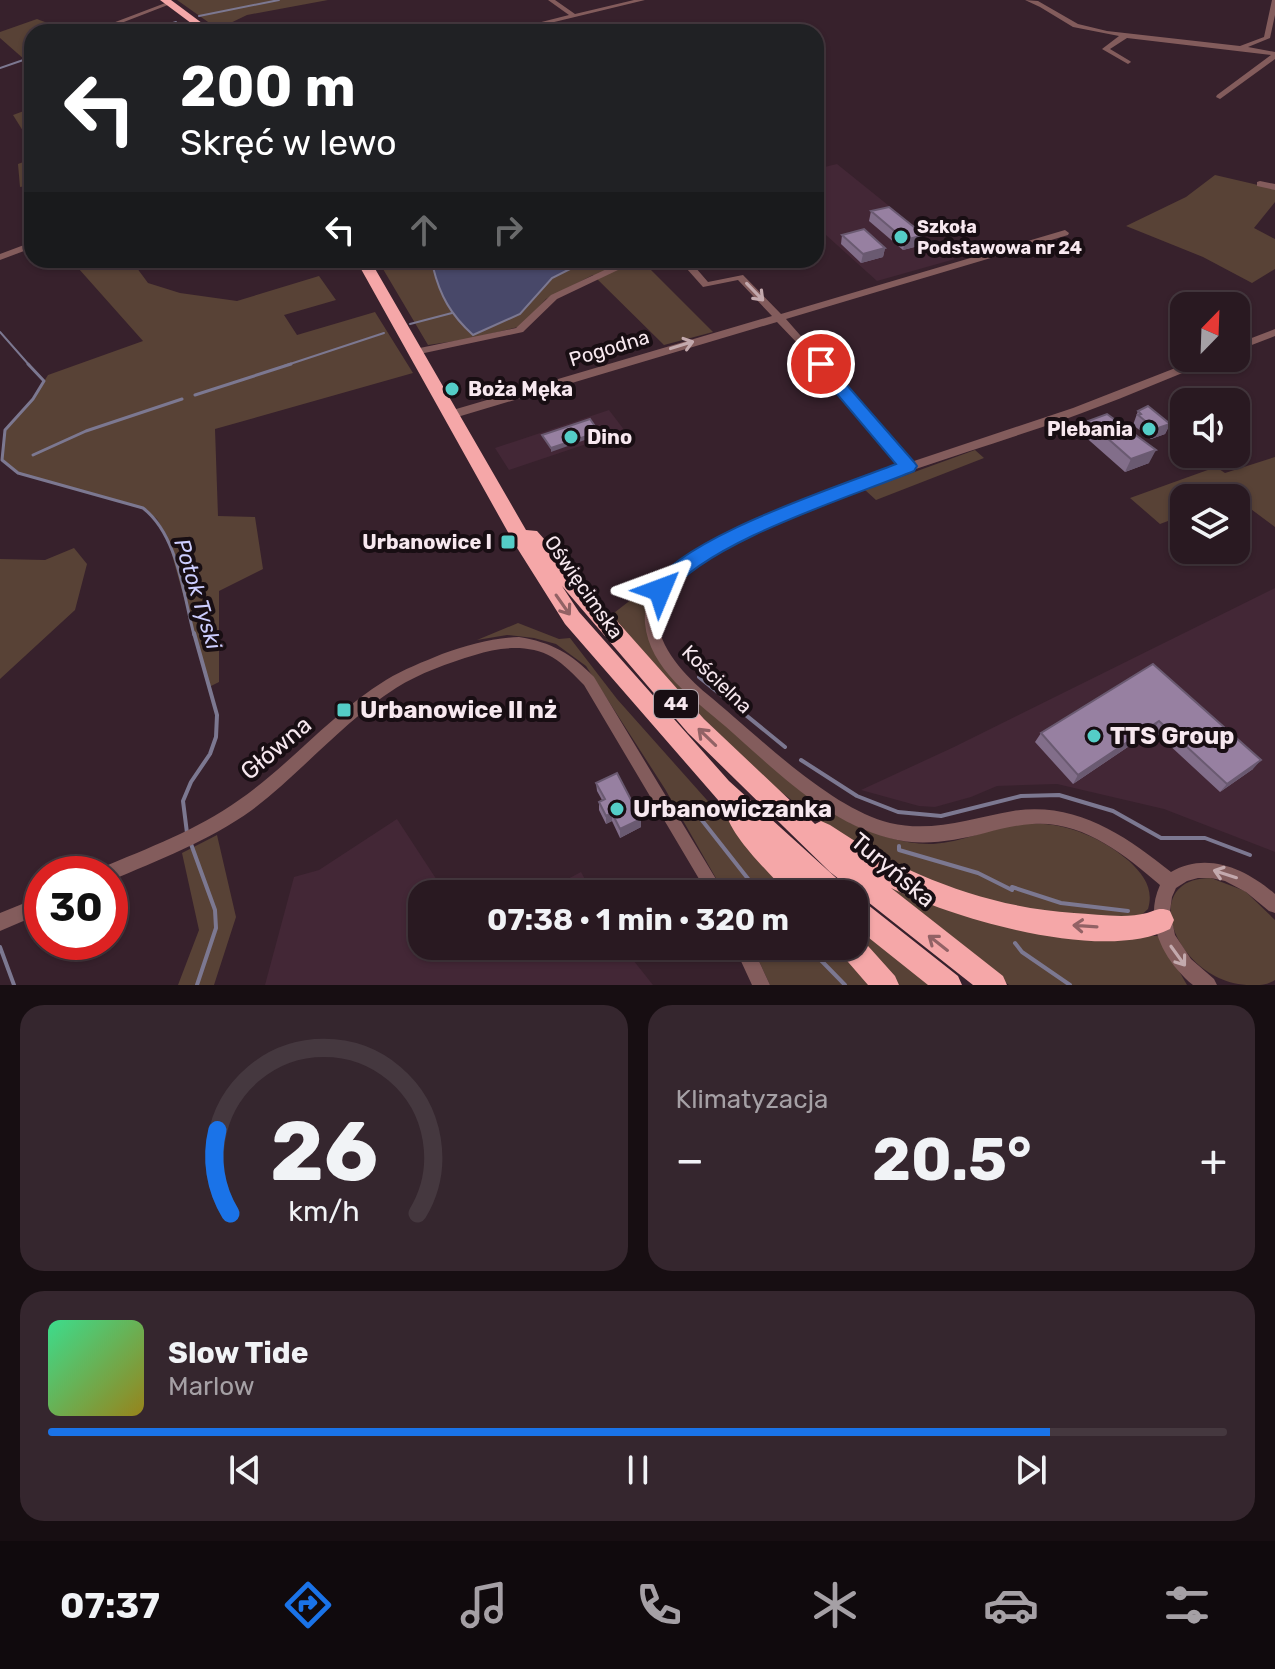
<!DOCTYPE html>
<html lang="pl">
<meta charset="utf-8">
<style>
:root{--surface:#291921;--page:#35262e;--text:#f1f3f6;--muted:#a5a0a5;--line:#45383f;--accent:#1a73e8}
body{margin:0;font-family:Rubik,sans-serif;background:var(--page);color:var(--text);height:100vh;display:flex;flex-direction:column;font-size:30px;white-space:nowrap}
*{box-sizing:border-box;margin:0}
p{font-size:26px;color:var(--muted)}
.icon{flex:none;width:44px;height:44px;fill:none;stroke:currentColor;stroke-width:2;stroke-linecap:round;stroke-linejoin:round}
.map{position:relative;height:985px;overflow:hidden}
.drawer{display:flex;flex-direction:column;gap:20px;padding:20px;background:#170e12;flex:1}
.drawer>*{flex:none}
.banner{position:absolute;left:24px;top:24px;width:800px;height:244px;border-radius:24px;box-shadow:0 2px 6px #0004,0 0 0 2px var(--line);background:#202124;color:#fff;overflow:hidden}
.needle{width:52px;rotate:23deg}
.controls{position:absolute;left:1170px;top:292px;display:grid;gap:16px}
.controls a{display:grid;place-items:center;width:80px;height:80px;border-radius:16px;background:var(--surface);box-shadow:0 2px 6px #0004,0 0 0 2px var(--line);font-size:40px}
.speed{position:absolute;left:24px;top:856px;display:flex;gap:16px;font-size:40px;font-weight:700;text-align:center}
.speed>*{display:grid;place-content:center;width:104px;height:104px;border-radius:50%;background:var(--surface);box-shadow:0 2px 6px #0004,0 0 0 2px var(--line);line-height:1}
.speed .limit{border:12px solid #d22;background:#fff;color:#111}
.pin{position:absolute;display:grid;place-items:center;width:68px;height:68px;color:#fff;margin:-34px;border:4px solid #fff;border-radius:50%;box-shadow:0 2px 8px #0007}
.me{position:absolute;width:88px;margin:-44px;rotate:46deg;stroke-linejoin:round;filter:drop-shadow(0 0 6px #0008)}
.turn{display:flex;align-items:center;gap:28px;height:168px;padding:0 24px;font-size:36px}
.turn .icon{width:104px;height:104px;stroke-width:2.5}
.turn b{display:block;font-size:56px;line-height:68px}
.lanes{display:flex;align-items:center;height:76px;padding:0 24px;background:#0003;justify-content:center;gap:40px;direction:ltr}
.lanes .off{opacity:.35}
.big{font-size:60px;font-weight:700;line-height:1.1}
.drawer .tile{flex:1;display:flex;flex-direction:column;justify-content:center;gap:12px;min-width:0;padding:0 28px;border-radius:24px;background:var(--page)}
.drawer .dial{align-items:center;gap:0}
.dial svg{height:208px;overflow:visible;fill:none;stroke:var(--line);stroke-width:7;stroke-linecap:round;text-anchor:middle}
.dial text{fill:var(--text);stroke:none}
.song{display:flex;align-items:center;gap:24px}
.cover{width:96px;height:96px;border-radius:12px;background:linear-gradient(135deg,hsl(150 70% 55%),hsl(50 70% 35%))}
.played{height:8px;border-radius:4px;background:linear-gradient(90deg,var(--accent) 85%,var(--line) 85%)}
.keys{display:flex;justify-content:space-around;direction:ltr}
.heat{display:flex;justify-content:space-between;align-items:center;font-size:44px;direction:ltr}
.drawer .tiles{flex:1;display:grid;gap:20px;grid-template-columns:1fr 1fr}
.tile:last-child{grid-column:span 2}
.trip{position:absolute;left:408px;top:880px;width:460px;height:80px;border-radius:24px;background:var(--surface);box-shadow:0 2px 6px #0004,0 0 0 2px var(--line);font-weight:700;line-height:80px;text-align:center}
.dock{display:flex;height:128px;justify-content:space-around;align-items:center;background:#100a0d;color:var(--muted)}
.dock .icon{width:56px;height:56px}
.dock .active{color:var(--accent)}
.dock b{font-size:36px;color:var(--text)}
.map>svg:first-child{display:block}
.built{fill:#432736}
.green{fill:#584236}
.water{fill:#484869;stroke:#7c7891;stroke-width:2}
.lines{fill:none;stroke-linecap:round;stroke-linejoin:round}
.stream-far2{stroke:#7c7891;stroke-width:2}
.stream-far1{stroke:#7c7891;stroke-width:3}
.stream{stroke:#7c7891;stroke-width:4}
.minor{fill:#835c5c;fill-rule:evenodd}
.highway{fill:#f5a7a8;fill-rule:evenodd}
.wall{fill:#826e8a}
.shaded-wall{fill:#6a5a71}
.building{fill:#9780a1;stroke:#6a5a71;stroke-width:2}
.oneway{stroke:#c3a9ad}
.oneway2{stroke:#926265}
.route{fill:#1a73e8;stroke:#114b97;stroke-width:2}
.poi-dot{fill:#54cdc7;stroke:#180e13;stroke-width:3}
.labels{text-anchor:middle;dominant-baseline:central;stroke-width:8;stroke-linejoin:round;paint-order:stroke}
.far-poi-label{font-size:18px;font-weight:bold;fill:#f7e8ef;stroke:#180e13;text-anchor:start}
.shield{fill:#180e13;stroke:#b4a7ad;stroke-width:2}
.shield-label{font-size:18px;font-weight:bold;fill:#f7e8ef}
.street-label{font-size:20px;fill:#f7e8ef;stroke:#180e13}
.poi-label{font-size:20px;font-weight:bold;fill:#f7e8ef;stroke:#180e13;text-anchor:start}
.water-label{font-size:22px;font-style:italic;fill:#cccdfe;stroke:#180e13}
.near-poi-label{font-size:24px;font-weight:bold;fill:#f7e8ef;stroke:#180e13;text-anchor:start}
.near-street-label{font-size:24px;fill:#f7e8ef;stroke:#180e13}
</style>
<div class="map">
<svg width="1275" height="985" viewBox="0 0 1275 985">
<rect width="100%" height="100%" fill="#37212c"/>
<path class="built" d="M 837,164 L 955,259 L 877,281 L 816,226 L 816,169 Z
M 609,410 L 625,431 L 509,470 L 495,448 Z
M 1275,588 L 1275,852 L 1164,809 L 1057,784 L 997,786 L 971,797 L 935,807 L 919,806 L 861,790 L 954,747 Z
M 397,819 L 446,894 L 422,894 L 422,946 L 622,946 L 653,985 L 265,985 L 294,877 L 319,870 Z
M 581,872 L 593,894 L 539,894 Z"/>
<path class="green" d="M 177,0 L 328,0 L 247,15 L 218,29 Z
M 37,19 L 71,32 L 32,32 L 32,58 L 25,60 L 0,38 L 0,32 Z
M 32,108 L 32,185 L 20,187 L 18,164 L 29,160 L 23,131 L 13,115 Z
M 1215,175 L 1275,189 L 1275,202 L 1254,228 L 1275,239 L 1275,269 L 1252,283 L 1203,257 L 1126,226 L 1186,197 Z
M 71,260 L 131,260 L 148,283 L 180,293 L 237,301 L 319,276 L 336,300 L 284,315 L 297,335 L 375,312 L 413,373 L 215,429 L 218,516 L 255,517 L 263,569 L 219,591 L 219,682 L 209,687 L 167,537 L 157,519 L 143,508 L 18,473 L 2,460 L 5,430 L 33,399 L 48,375 L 143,341 Z
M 413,260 L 456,260 L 433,267 L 520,314 L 552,278 L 588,260 L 669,260 L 647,266 L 713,332 L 664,345 L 593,275 L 546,299 L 522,326 L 469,339 L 428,345 L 383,269 Z
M 975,450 L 984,458 L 876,500 L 865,490 Z
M 1275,457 L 1275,527 L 1232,495 L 1184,498 L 1184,515 L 1160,524 L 1130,498 L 1216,467 L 1225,473 Z
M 74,548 L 87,564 L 75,610 L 0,679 L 0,559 L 45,560 Z
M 654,582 L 652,646 L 850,823 C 877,834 904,845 933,844 C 964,842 992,827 1022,824 C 1061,820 1100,836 1129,861 C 1144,875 1154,889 1148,909 L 1138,918 L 1067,917 L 978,902 L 854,847 L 769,783 L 703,718 L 610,616 Z
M 518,623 L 559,639 L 570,638 L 617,699 L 714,808 L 718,807 L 797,894 L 725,894 L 665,789 L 586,666 L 556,644 L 534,638 L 507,635 L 477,640 Z
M 217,835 L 236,917 L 214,985 L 178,985 L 199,930 L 182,853 Z
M 846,858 L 1078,932 L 1159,936 L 1187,985 L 1009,985 Z
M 1211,878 L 1245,891 L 1275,920 L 1275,980 C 1267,985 1261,985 1251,985 C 1178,985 1134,878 1211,878 Z
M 854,920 L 934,985 L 897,985 L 854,938 Z
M 752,946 L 844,946 L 879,985 L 770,985 Z"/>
<path class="water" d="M 456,260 L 588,260 L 552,278 L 520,314 L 473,335 C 451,315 440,296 433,267 Z"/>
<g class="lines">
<path class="stream-far2" d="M 199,16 L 279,0
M 144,32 L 176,22
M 0,68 L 32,57
M 410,324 L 452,313
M 0,332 L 30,366
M 284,366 L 384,333"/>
<path class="stream-far1" d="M 28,364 L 44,381 L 33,399 L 5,430 L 2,460 L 18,473 L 143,508 C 178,535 183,594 194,635
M 195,395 L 291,364
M 33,455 L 86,431 L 182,399"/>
<path class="stream" d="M 699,677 L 785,747
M 801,760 L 857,796 L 898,812 L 941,816 L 1021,796 L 1059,795 L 1113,811 L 1161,838 L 1205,838 L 1250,855
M 701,819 L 760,894
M 187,833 L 183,801 L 191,782 L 210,754 L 216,737 L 217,715 L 194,633
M 191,844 L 215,910 L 216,928 L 197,985
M 899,846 L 899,850 L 978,873 L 1012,890
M 1012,887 L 1061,903 L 1128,911
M 1015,943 L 1022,952 L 1070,985
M 807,946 L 845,985
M 0,947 L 14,985"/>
<path class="minor" d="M 548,0 L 555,0 L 575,14 L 634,0 L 645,0 L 513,32 L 502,32 L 569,15 Z
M 1025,0 L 1038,1 L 1078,24 L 1107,31 L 1240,46 L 1264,37 L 1272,0 L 1275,0 L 1275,15 L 1270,38 L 1248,47 L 1275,52 L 1275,59 L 1220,99 L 1216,97 L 1217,95 L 1271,55 L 1127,38 L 1110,49 L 1130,61 L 1131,62 L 1128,64 L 1102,49 L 1119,36 L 1073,27 L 1040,7 Z
M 168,2 L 173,3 L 98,32 L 89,32 Z
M 1260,181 L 1275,184 L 1275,190 L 1257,186 L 1257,182 Z
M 1065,230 L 1069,233 L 1068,235 L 786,319 L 911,462 L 1073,408 L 1201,358 L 1216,358 L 1215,360 C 1164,380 1114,402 1063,420 C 982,448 900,472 821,504 C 784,518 747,533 713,554 C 696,564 675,576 665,593 C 641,630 681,672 707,694 C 756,734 829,808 890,823 C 933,833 971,818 1013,811 C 1075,801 1125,835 1171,872 C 1207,851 1246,869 1275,894 L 1275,913 L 1269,911 L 1246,892 L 1225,881 L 1211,878 L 1198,878 L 1187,881 L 1176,888 L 1172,897 L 1170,911 L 1175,935 L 1191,959 L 1214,979 L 1217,985 L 1193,985 C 1164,961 1143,922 1160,885 C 1124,854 1082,820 1032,824 C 1016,825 1000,829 985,833 C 953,841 921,847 889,838 C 824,821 773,768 725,726 C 694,699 649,669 645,623 C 644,612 647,598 653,588 C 685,537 842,486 901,465 L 800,346 L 777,322 L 454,418 L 446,418 L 444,415 L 446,412 L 772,316 L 738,280 L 703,287 L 679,260 L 689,260 L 708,282 L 743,275 L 781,314 Z
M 32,242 L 32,248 L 0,260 L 0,254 Z
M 626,260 L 639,260 L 557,299 L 523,332 L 415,355 L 410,352 L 415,349 L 516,328 L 551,295 Z
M 1275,329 L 1275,336 L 1236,351 L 1236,344 Z
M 519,637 C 551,642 572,654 594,677 L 725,894 L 708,894 L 584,685 C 574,675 565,665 552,657 C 529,644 499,647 475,655 C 448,663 420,673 396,688 C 343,722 302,772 252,810 C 209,841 158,860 110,881 L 110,874 L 99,874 L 101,868 C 148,848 197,830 239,800 C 291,764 332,713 386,680 C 404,669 423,662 442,654 C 468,645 492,638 519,637 Z
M 42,896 L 42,913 L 0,931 L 0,913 Z
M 734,946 L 752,946 L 770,985 L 752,985 Z"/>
<path class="highway" d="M 160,0 L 171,0 L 214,32 L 203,32 Z
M 356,260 L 370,260 L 526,530 L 537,531 L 704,719 L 815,824 L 821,821 L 830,825 C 903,874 985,907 1074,913 C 1097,914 1125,919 1147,913 C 1157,910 1160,907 1170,911 L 1174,920 L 1170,929 C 1103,963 956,919 891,888 L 1003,976 L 1007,985 L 973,985 L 830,872 L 688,733 L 562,586 L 579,612 L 729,781 L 844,885 L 848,894 L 788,894 C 771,874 727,834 725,808 L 565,624 L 514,543 Z
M 854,897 L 863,901 L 958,976 L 962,985 L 928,985 L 854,926 Z
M 854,934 L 860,937 L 895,976 L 899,985 L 868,985 L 842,955 L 838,946 L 854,946 Z"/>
</g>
<path class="wall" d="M 871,211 L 924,235 L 922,245 L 903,250 L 869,221 Z
M 842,235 L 885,248 L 883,257 L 861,263 L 841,244 Z
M 1138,411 L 1170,424 L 1165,434 L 1151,439 L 1133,425 Z
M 1088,421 L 1149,463 L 1125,472 L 1082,434 Z
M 1153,664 L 1253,769 L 1220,792 L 1153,730 L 1073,784 L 1035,742 L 1041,733 Z
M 596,783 L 641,827 L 620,838 L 612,821 L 606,824 L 599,810 L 599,802 L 602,800 L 597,791 Z"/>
<path class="shaded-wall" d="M 924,235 L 922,245 L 903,250 L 905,240 Z
M 885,248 L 883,257 L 861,263 L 863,254 Z
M 1170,424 L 1165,434 L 1151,439 L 1155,429 Z
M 599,432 L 599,435 L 551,452 L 551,448 Z
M 1156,450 L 1149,463 L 1125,472 L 1131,459 Z
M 1159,721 L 1153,730 L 1073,784 L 1078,775 Z
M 1261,760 L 1253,769 L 1220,792 L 1227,784 Z
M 612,813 L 612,821 L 606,824 L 606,816 Z
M 641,819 L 641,827 L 620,838 L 620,829 Z"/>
<path class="building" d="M 889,207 L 924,235 L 905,240 L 871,211 Z
M 864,229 L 885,248 L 863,254 L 842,235 Z
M 1148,406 L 1170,424 L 1155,429 L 1138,415 L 1141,414 L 1138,411 Z
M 1107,414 L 1156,450 L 1131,459 L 1088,421 Z
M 590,419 L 599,432 L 551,448 L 542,435 Z
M 1153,664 L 1261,760 L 1227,784 L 1159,721 L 1078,775 L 1041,733 Z
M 617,773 L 641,819 L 620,829 L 612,813 L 606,816 L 599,802 L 605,799 L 596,783 Z"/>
<defs><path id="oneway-shaft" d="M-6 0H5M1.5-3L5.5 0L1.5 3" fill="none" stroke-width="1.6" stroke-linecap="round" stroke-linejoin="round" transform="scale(2)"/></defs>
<g class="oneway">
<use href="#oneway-shaft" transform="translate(755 292) rotate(46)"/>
<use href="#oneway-shaft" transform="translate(682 345) rotate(-17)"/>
<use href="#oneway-shaft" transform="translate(1225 874) rotate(-162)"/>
<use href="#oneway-shaft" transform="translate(1178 956) rotate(54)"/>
</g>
<g class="oneway2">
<use href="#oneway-shaft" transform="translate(563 605) rotate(55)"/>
<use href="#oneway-shaft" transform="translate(707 737) rotate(-136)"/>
<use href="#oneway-shaft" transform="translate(1085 926) rotate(-176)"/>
<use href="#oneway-shaft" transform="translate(938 943) rotate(-142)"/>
</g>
<path class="route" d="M 821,359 L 826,361 L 914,462 L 917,466 L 914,471 C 848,498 708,541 667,595 L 653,595 L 650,590 C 677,538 838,487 896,464 L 815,368 L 815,361 Z"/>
<g class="poi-dot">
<circle cx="901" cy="237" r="8"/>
<circle cx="452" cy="389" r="8"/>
<circle cx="1149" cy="429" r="8"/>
<circle cx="571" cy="437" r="8"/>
<rect x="500" y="534" width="16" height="16" rx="4"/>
<rect x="336" y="702" width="16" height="16" rx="4"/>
<circle cx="1094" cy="736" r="8"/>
<circle cx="617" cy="809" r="8"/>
</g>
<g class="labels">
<g class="far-poi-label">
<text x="917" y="227">Szkoła<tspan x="917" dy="21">Podstawowa nr 24</tspan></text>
</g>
<rect class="shield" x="654" y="690" width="44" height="28" rx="6"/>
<g class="shield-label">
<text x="676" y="704">44</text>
</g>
<g class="street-label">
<text transform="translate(609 348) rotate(-17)">Pogodna</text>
<text transform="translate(584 587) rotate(55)">Oświęcimska</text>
<text transform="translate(717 679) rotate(44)">Kościelna</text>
</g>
<g class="poi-label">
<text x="468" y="389">Boża Męka</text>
<text x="1133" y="429" text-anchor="end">Plebania</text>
<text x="587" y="437">Dino</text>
<text x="492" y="542" text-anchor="end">Urbanowice I</text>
</g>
<g class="water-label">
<text transform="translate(198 594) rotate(73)">Potok Tyski</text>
</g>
<g class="near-poi-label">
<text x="360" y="710">Urbanowice II nż</text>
<text x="1110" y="736">TTS Group</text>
<text x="633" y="809">Urbanowiczanka</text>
</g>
<g class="near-street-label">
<text transform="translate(276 748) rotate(-40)">Główna</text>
<text transform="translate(893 870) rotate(40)">Turyńska</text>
</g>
</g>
</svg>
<div class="controls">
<a><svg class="needle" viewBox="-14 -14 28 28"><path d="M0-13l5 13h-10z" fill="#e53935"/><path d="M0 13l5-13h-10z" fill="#a5a0a5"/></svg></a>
<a><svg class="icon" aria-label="sound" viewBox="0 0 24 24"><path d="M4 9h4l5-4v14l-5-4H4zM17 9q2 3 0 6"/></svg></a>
<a><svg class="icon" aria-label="layers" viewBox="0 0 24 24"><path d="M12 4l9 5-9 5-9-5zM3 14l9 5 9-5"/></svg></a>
</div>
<div class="speed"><div class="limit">30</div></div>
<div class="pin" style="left:821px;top:364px;background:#d93025"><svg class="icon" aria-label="arrive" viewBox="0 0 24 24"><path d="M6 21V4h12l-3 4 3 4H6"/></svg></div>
<svg class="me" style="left:660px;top:590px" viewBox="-20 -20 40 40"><path d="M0-17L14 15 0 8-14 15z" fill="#1a73e8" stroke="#fff" stroke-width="4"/></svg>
<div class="trip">07:38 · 1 min · 320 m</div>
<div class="banner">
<div class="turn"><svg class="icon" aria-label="left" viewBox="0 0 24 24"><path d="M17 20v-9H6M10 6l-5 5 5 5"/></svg><div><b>200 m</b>Skręć w lewo</div></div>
<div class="lanes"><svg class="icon" aria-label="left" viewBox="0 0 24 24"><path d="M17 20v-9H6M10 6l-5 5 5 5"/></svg><svg class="icon off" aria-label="ahead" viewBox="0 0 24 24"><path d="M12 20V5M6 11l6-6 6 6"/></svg><svg class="icon off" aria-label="right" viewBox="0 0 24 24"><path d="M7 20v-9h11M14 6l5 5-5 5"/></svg></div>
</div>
</div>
<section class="drawer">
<div class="tiles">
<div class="tile dial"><svg viewBox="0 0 100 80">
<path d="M14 69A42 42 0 1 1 86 69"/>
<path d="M14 69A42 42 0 0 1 9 37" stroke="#1a73e8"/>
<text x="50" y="56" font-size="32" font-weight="700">26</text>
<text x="50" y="72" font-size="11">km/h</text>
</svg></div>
<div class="tile"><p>Klimatyzacja</p>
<div class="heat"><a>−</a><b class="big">20.5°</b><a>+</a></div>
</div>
<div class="tile">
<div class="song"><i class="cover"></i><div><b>Slow Tide</b><p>Marlow</p></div></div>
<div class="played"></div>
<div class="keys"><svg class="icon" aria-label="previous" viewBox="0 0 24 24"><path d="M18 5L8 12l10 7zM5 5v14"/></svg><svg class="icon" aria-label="pause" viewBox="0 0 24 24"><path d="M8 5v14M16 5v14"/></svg><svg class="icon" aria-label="next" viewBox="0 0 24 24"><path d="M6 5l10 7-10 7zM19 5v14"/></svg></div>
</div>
</div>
</section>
<nav class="dock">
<b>07:37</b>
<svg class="icon active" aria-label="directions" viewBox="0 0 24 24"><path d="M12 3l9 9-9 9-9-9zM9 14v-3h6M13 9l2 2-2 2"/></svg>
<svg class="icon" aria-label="music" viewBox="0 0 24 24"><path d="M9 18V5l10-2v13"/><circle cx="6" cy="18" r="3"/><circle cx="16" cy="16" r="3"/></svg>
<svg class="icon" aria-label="phone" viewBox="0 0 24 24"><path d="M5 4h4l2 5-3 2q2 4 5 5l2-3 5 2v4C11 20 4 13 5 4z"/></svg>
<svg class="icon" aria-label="climate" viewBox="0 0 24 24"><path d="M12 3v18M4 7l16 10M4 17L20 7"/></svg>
<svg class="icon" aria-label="car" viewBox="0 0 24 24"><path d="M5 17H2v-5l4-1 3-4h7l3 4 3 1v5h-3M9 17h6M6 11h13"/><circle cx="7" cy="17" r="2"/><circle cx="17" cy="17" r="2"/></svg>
<svg class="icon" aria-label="filters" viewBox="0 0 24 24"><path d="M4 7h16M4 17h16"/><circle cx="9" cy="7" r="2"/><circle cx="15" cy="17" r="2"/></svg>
</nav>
